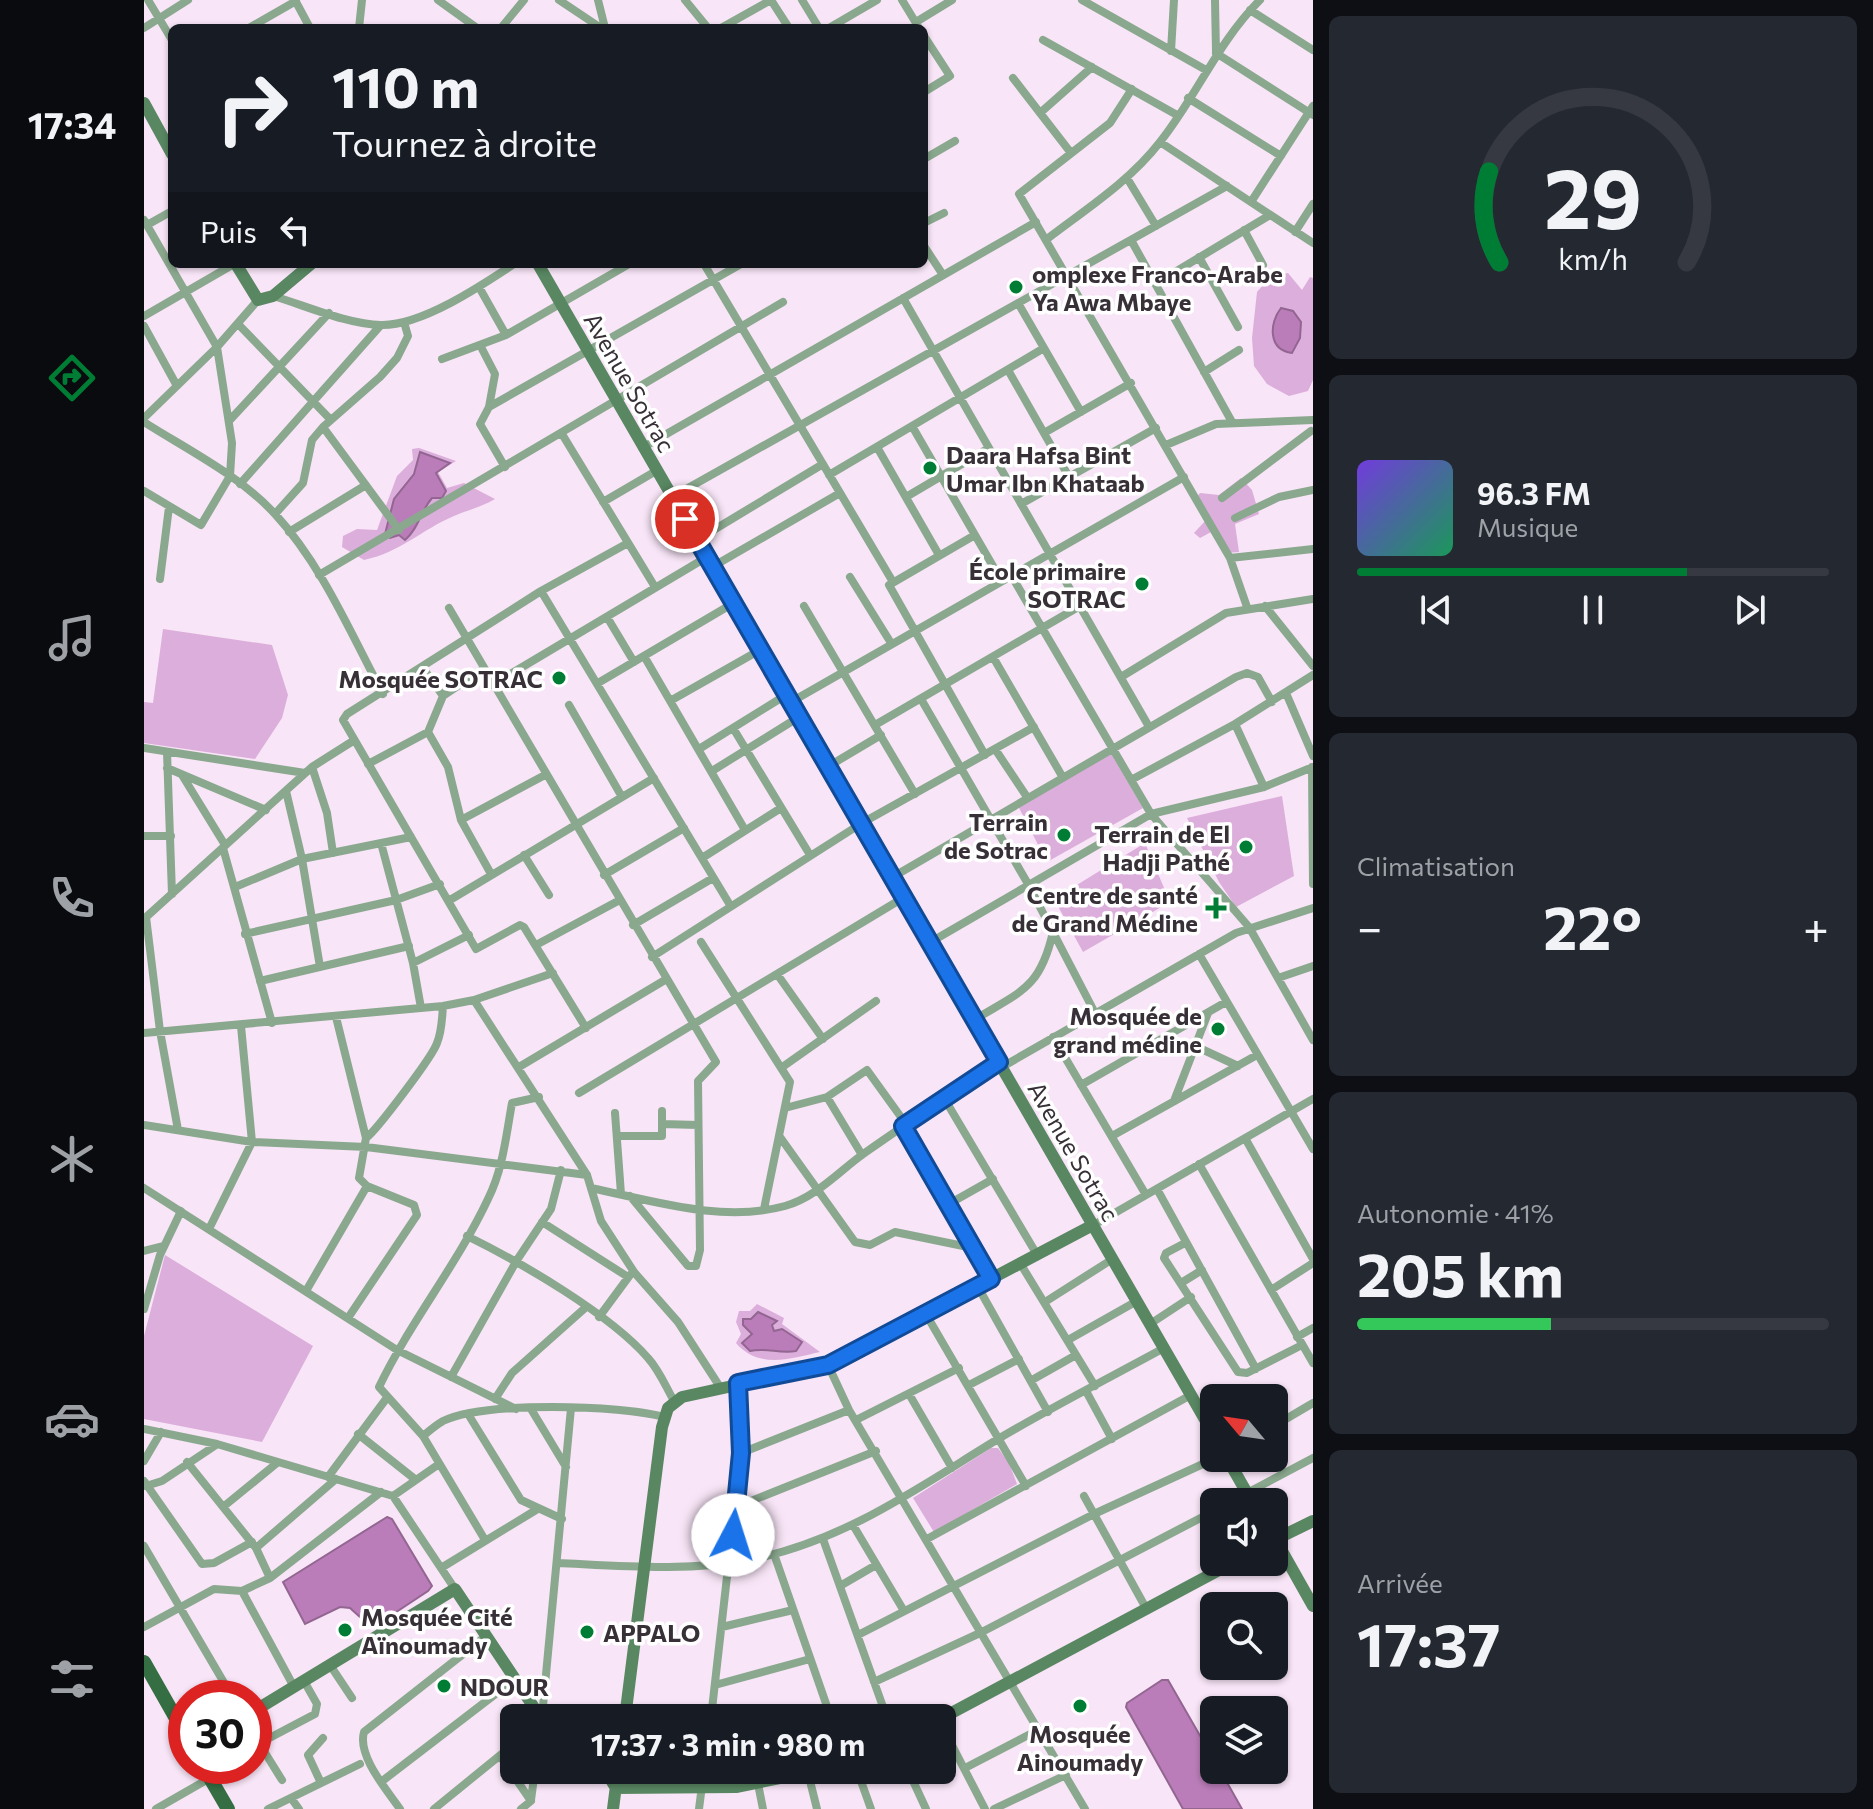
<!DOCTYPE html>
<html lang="fr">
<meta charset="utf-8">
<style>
:root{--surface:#171b24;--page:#242831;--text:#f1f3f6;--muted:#9ea1a6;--line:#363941;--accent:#007d35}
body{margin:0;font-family:Commissioner,sans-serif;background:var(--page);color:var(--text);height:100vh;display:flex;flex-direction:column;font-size:30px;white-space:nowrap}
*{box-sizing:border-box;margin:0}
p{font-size:26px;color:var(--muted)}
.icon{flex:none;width:44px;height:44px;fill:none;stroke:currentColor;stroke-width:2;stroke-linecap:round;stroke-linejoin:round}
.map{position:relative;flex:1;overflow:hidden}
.drawer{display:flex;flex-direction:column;gap:16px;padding:16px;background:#0d0f14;width:560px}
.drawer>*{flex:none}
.hud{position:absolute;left:24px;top:24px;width:760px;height:244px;border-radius:12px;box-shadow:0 2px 6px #0004;background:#171b24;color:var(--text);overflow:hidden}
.needle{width:52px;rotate:299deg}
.buttons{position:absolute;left:1056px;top:1384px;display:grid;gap:16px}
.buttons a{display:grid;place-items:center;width:88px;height:88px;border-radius:12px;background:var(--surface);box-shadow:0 2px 6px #0004;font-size:40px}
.speed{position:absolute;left:24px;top:1680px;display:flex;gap:16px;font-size:40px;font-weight:700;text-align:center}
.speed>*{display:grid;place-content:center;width:104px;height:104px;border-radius:50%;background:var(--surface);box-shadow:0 2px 6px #0004;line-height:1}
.speed .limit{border:12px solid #d22;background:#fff;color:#111}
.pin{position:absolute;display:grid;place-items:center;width:68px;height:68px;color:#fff;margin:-34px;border:4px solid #fff;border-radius:50%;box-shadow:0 2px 8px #0007}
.me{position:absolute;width:88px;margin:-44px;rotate:5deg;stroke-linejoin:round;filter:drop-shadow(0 0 6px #0008)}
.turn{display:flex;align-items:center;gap:28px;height:168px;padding:0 32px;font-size:36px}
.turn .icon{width:104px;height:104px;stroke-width:2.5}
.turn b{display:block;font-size:56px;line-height:68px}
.then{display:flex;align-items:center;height:76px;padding:0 32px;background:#0003;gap:16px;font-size:30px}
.big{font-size:60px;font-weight:700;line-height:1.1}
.drawer .card{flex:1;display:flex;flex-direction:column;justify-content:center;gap:12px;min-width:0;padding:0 28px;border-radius:12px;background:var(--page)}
.drawer .dial{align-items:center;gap:0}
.dial svg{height:208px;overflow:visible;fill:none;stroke:var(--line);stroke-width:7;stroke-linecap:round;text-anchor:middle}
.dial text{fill:var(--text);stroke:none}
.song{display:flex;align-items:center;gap:24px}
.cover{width:96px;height:96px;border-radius:12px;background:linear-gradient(135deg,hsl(260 70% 55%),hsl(150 70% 35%))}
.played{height:8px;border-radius:4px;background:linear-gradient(90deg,var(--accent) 70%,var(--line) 70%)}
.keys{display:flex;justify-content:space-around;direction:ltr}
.heat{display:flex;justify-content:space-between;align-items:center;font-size:44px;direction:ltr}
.charge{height:12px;border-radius:6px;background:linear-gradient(90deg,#34c759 41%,var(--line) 0)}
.trip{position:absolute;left:356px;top:1704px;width:456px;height:80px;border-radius:12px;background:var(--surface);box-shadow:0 2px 6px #0004;font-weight:700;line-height:80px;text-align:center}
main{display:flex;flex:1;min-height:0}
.menu{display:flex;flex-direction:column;width:144px;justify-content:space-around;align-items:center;background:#090b0e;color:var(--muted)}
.menu .icon{width:56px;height:56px}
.menu .on{color:var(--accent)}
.menu b{font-size:36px;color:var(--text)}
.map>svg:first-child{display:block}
.green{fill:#dcaedb}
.water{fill:#ba7db9;stroke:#936692;stroke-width:2}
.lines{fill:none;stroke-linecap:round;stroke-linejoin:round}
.street{stroke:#8aa88e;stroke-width:8}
.secondary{stroke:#598762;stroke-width:12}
.primary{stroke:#346e42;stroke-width:14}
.route-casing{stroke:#114b97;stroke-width:20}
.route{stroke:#1a73e8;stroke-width:14}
.poi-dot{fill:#007d35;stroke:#fff;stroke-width:3}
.labels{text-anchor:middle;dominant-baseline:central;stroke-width:7;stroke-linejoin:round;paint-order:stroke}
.poi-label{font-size:24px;font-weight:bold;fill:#373037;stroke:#fff;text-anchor:end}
.street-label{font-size:24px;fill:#373037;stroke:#fff}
</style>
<main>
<nav class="menu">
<b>17:34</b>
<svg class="icon on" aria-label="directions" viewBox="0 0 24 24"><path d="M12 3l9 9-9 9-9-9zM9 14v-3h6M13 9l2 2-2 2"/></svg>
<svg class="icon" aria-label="music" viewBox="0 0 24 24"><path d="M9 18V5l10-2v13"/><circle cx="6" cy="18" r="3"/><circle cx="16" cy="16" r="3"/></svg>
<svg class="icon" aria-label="phone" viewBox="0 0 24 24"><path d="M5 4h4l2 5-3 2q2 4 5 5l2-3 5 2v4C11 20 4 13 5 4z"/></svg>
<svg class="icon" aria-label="climate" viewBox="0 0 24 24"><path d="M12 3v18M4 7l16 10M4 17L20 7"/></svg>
<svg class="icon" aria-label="car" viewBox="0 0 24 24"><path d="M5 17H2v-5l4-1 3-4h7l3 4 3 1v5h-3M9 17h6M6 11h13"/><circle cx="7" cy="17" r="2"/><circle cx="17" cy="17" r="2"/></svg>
<svg class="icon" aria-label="filters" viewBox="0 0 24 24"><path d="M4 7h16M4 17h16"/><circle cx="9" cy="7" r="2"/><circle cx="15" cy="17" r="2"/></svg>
</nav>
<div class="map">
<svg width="1169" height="1809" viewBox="0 0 1169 1809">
<rect width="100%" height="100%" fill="#f8e5f7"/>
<path class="green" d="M 1144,273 L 1158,290 L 1166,277 L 1169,278 L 1169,380 L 1164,391 L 1145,396 L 1123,384 L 1110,366 L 1108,338 L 1113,292 L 1125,278 Z
M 275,448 L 312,461 L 294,472 L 303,488 L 320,483 L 351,499 C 337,507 324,510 310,516 C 277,530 257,552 220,560 L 198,547 L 199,536 L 213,529 L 233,530 L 253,476 L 269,460 L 268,449 Z
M 1097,478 L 1108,490 L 1115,514 L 1091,524 L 1095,552 L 1082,553 L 1069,531 L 1056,538 L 1050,533 L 1061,521 L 1051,499 L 1056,493 L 1075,495 Z
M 19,629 L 128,645 L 144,695 L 138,718 L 111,759 L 0,743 L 0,702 L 9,703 Z
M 967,753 L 999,808 L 903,862 L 873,804 Z
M 1138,796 L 1150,876 L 1092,907 L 1075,882 L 1043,818 Z
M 1001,843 L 1026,902 L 939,952 L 910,899 Z
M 21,1255 L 169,1346 L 118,1442 L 0,1419 L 0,1336 Z
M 613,1304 L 640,1318 L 638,1324 L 676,1352 C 646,1359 614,1369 592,1343 L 597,1334 L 592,1322 L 595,1311 L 606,1311 Z
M 847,1448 L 854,1448 L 865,1463 L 873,1484 L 790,1532 L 769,1498 Z"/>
<path class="water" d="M 1137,308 L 1149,311 L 1157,322 L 1156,338 L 1148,353 C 1124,350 1125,323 1137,308 Z
M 276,452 L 306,463 L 292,473 L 302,491 L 298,498 L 288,498 C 276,512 275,528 261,540 L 255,535 L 246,538 L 241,534 L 250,499 L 270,474 Z
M 614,1312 L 633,1321 L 628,1325 L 630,1331 L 638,1329 L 658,1342 L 652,1351 C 635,1354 622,1347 606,1351 L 598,1343 L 608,1334 L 599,1325 L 599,1319 L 607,1319 Z
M 243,1517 L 248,1519 L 288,1586 L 284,1591 L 228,1628 L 206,1608 L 196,1607 L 161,1624 L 139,1582 Z
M 1018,1680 L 1024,1680 L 1070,1760 L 1070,1770 L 1076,1770 L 1098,1809 L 1039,1809 L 982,1707 L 983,1703 Z"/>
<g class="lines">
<path class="street" d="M 4,0 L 28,40
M 151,0 L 166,28
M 294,0 L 333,28
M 415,0 L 457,28
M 454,0 L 461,28
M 541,0 L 564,28
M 627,0 L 645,28
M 658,0 L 675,28
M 758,0 L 775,28
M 938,0 L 1062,70
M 1071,0 L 1072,52
M 1106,10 L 1169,50
M 772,22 L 808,0
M 0,28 L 44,0
M 105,28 L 152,1
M 215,28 L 218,0
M 357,28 L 380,0
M 577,28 L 627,0
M 685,28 L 733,0
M 780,36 L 806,76 L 780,92
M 899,40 L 1033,115
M 1027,51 L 1030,0
M 1072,53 L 1169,115
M 869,78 L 927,153
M 988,89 L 966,123 L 875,194 L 1086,558 L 1103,607
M 1044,98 L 1137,156
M 896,113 L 948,67
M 1016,142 L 1169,243
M 780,159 L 811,141
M 983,178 L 1012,226
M 1107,202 L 1169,106
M 0,220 L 73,347 L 88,443 L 86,476 L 57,525 L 0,491
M 780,223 L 800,213
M 3,225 L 28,211
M 1100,230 L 1119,265
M 1151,232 L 1169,204
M 903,239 C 942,209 985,182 1016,142 C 1052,97 1074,42 1116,0
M 987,240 L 1088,422
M 780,246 L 799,275
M 1055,257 L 1094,327
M 560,264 L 749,582
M 1011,284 L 1126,215
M 335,287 L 362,335
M 129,296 C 160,305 205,325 237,325 C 277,326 337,286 370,264
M 759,298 L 1004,725
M 874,303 L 937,412
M 0,316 L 90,264
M 94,324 L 186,419
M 0,326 L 33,386
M 336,345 L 351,374 L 345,407
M 298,359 L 362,335 L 485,264
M 864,370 L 925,477
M 1060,372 L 1095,350
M 0,418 L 73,347 L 114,300
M 85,421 L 185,313
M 0,422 C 44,450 95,475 131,514 C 178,565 207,634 239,694
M 768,426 L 857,580
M 900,433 L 987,383
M 418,434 L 511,587
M 1022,445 L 1072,424 L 1169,420
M 733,447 L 795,555
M 498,448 L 892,222
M 361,467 L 336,424 L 345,407 L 597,264
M 685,475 L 900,348
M 96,484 L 236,326
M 528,497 L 1083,186
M 762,497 L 845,448
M 1078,498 L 1167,431
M 459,502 L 512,471
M 877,504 L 1012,428
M 131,514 L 159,483 L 168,440 L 179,427
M 1091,518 L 1135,497 L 1169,490
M 255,530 L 179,427 L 236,377 L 253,358 L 264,336 L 260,322
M 145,532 L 222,485
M 831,535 L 745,585 L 841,755
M 553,540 L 679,464
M 1086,558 L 1169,549
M 568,567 L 696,493
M 175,575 L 639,302
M 867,575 L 1007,814 L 1105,927 L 1169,1040
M 706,577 L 747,643
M 16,579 L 25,507
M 397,591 L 586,905
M 660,606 L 771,794
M 1121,606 L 1169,666
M 305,608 L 572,1062 L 554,1081 L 556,1250 L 552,1266 L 544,1266 L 486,1196
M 463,617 L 490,662
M 500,656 L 601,830
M 849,657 L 918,776
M 279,668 L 299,696 L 339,669
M 977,677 L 1082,613 L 1169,599
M 454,683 L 588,604
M 348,685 L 563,557
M 1142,693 L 1169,756
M 777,699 L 884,884 L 951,1013
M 526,701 L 616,650
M 647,702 L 1040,477
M 425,705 L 478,797
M 1091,724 L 1120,787
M 731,725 L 936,606
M 589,728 L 666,855
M 284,732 L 304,767 L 317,820 L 347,874
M 0,748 L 161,773
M 555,749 L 642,695
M 851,749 L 883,797
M 23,752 L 28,894
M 224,764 L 284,732 L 299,696
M 685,766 L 737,735
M 168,767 L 183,813 L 189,853
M 1168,767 L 1169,884
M 23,768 L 122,810
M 568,771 L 655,717
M 38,775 L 81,845
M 987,780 L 1091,724 L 1169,675
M 142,791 L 158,859 L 176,967
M 317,820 L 401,775
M 0,836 L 27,836
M 237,843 L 269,963 L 277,1008
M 79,848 L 128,1023
M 380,855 L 405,895
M 558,858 L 637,808
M 460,875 L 540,828
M 747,878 L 1092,677 L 1103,673 L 1114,677 L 1128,702
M 91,887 L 158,859 L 267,837
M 306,900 L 510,778
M 2,917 L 16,1031 L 34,1130
M 0,919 L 168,767 L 209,741
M 489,925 L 569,878
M 101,934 L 252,900 L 296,884
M 557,942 L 646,1082 L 620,1209
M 785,943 L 1007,814 L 1120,787 L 1169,767
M 392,945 L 474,901
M 1055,954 L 1169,1149
M 508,957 L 718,823 L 890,727
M 269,963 L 325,935
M 633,974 L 679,1039
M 1134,978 L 1169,966
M 116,981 L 265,946
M 330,1000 L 443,1175 L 457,1221 L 490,1272 L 534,1322 L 576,1387
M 192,1017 L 222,1138 L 215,1178 L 223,1186 L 270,1205 L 273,1215 L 204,1318
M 830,1020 C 877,991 896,989 909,932
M 442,1028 L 380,927 L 376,925 L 332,949 L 199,720 L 203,714 L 397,591 L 484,543
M 0,1033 L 299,1006 L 330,1000 L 409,973
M 909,1037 L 1002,1195
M 1051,1046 L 1094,1066
M 375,1067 L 521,980
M 858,1067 L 1092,933 L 1169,908
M 637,1068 L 732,1001
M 937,1085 L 1082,1002
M 435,1093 L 759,898
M 683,1097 L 718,1155
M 800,1098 L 892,1253
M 1030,1101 L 1064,1013
M 641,1108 L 683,1097 L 723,1070 L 762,1124
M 471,1113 L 477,1194
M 518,1124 L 554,1125
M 0,1125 L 108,1142 L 222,1147 L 443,1175
M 759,1126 L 847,1279
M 473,1136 L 518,1136 L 518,1111
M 968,1136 L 1113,1055
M 636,1137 L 711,1242 L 726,1245 L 751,1232 L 829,1248
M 222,1138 C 232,1131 289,1056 293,1043 C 298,1031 298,1018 299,1006
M 1101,1138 L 1169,1259
M 1055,1164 L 1169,1363
M 0,1188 L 253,1350 L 372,1409
M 447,1188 C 510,1201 578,1223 641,1206 C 673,1197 696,1170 722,1152 C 766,1121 810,1092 855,1062
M 1013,1189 L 1112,1369
M 803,1205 L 849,1179
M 398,1222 L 484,1277
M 948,1226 L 1169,1099
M 65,1229 L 108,1142 L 97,1026
M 323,1236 C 376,1262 466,1314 504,1358 C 515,1370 522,1387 530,1401
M 1041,1243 L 1022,1253 L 1020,1258 L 1094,1372 L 1103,1373 L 1158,1345
M 0,1251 L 19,1246
M 876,1263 L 951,1386
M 1037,1283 L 1058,1270
M 834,1287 L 904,1412
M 1127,1290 L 1169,1263
M 162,1291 L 223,1186
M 901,1302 L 967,1260
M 0,1309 L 16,1255 L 37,1211
M 783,1316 L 882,1486
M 455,1317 L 486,1275
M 1006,1324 L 1047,1297
M 1153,1337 L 1169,1328
M 924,1340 L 993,1301
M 684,1365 L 705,1410 L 941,1809
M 307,1377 L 373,1260 L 407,1209 L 417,1170
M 888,1380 L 932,1355
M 825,1385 L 875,1359
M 942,1391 L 968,1439
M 765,1394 L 808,1468
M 351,1399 L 368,1373 L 441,1308
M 387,1409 L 422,1467
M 324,1414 L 377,1500 L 418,1519
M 712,1420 L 815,1368
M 1130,1426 L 1169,1403
M 0,1429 L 73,1444 L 249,1496 L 311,1589
M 214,1434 L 272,1480
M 279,1436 C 285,1431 292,1425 299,1421 C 339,1401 477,1405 520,1417
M 597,1453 L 705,1410
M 0,1461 L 17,1432
M 43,1462 L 112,1548 L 126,1578
M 184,1477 L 242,1399
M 0,1481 L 58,1564 L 70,1563 L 108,1542
M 2,1486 L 18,1481 L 72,1445
M 249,1496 L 295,1464
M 940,1496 L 1003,1610
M 1086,1502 L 1169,1458
M 79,1507 L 133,1463
M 592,1507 L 732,1451
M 709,1525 L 760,1611
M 679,1539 L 743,1718
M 783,1539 L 1047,1395
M 341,1540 L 279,1436 L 235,1387 C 266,1322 313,1265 344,1199 C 359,1169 362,1136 368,1103 L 395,1097
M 0,1546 L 89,1698
M 112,1548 L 192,1479
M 630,1554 L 687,1718
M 414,1563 C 478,1566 545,1572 609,1559 C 702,1540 775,1487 854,1439 C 908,1407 965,1378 1020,1348
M 297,1568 L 392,1510
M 696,1586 L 732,1565
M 98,1591 L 150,1687
M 0,1627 L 70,1589 L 98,1591 L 126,1578 L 237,1492
M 578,1627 L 649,1610
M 714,1635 L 950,1514 L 1072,1458
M 186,1665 L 208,1698
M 730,1682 L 836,1633 L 1070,1511
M 571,1685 L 666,1659
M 398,1717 L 427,1408
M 567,1718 L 597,1453 L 594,1383
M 651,1718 L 684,1709
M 798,1726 L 841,1809
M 110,1735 L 138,1780
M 114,1744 L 171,1714 L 173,1704 L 160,1681
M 356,1756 L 387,1801 L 377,1809
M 821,1768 L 894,1730
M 713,1770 L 727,1809
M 764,1770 L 782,1809
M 664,1773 L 673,1809
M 237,1782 L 371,1679
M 177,1783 L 164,1755 L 179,1738
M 614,1784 L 619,1809
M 147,1798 L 155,1809
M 387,1800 L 391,1770
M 12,1809 L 66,1778
M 124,1809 L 216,1764
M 256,1809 C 243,1790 213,1756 220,1732 L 342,1636
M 290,1809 L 370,1744
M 555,1809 L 560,1770
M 850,1809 L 922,1775"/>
<path class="secondary" d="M 0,103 L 28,154
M 92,264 L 114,300 L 129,296 L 167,264
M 394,264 L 1070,1435
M 1083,1458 L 1108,1502
M 1130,1537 L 1169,1606
M 1130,1540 L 1169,1521
M 110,1711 L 311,1589 L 397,1718
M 481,1718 L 518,1427 L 524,1408 L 538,1397 L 684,1365 L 947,1226
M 798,1718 L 1090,1562
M 461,1770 L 472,1788
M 472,1788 L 592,1787 L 676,1770
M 469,1809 L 474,1770"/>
<path class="primary" d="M 0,1662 L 42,1736
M 59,1766 L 84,1809"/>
</g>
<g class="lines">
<g class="route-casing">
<path id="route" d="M 541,519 L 855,1062 L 759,1126 L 847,1279 L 684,1365 L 594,1383 L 597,1453 L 589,1535"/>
</g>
<use href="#route" class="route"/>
</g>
<g class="poi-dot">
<circle cx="872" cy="287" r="8"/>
<circle cx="786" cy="468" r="8"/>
<circle cx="998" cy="584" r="8"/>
<circle cx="415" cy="678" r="8"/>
<circle cx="920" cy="835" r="8"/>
<circle cx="1102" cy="847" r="8"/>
<path d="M1068 896h8v8h8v8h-8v8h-8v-8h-8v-8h8z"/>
<circle cx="1074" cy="1029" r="8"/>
<circle cx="201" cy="1630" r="8"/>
<circle cx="443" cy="1632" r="8"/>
<circle cx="300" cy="1686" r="8"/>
<circle cx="936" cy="1706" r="8"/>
</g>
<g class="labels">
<g class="poi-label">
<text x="888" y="273" text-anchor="start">omplexe Franco-Arabe<tspan x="888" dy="28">Ya Awa Mbaye</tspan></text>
<text x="802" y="454" text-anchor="start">Daara Hafsa Bint<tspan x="802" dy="28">Umar Ibn Khataab</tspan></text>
<text x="982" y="570">École primaire<tspan x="982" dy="28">SOTRAC</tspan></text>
<text x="399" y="678">Mosquée SOTRAC</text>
<text x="904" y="821">Terrain<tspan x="904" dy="28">de Sotrac</tspan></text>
<text x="1086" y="833">Terrain de El<tspan x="1086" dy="28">Hadji Pathé</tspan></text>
<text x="1054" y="894">Centre de santé<tspan x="1054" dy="28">de Grand Médine</tspan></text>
<text x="1058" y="1015">Mosquée de<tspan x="1058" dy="28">grand médine</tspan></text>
<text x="217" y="1616" text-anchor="start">Mosquée Cité<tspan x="217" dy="28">Aïnoumady</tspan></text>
<text x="459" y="1632" text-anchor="start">APPALO</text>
<text x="316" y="1686" text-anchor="start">NDOUR</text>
<text x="936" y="1733" text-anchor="middle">Mosquée<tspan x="936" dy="28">Ainoumady</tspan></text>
</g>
<g class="street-label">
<text transform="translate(486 382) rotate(60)">Avenue Sotrac</text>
<text transform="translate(930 1151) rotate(60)">Avenue Sotrac</text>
</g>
</g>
</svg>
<div class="buttons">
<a><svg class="needle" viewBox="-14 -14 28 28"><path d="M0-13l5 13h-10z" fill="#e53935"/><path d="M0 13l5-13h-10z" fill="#9ea1a6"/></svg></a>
<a><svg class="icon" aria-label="sound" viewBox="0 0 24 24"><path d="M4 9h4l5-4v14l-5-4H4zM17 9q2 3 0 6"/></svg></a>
<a><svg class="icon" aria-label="search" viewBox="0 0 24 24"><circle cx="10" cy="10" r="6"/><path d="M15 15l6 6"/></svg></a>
<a><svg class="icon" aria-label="layers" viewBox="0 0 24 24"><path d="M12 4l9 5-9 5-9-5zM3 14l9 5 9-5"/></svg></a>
</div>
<div class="speed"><div class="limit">30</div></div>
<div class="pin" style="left:541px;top:519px;background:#d93025"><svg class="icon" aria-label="arrive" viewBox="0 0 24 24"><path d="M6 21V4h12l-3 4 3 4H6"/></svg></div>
<svg class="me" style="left:589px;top:1535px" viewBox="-20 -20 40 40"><circle r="19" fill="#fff"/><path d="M0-13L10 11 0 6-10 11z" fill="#1a73e8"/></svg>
<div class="trip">17:37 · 3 min · 980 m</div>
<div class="hud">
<div class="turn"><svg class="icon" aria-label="right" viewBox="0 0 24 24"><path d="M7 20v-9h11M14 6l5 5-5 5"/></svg><div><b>110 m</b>Tournez à droite</div></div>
<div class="then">Puis<svg class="icon" aria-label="left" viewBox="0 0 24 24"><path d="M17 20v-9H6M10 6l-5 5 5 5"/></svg></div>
</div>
</div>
<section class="drawer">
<div class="card dial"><svg viewBox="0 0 100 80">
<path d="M14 69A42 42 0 1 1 86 69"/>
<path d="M14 69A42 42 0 0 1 10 34" stroke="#007d35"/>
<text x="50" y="56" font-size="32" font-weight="700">29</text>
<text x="50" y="72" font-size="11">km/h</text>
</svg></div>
<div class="card">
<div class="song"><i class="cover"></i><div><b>96.3 FM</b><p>Musique</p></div></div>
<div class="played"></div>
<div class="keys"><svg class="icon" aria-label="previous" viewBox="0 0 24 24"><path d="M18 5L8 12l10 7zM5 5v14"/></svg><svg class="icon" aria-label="pause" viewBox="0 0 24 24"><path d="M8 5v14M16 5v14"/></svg><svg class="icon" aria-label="next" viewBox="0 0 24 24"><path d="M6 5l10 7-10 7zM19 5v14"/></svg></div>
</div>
<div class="card"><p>Climatisation</p>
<div class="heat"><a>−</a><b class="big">22°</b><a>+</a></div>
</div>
<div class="card"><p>Autonomie · 41%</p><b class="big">205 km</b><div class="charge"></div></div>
<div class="card"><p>Arrivée</p><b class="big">17:37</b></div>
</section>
</main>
